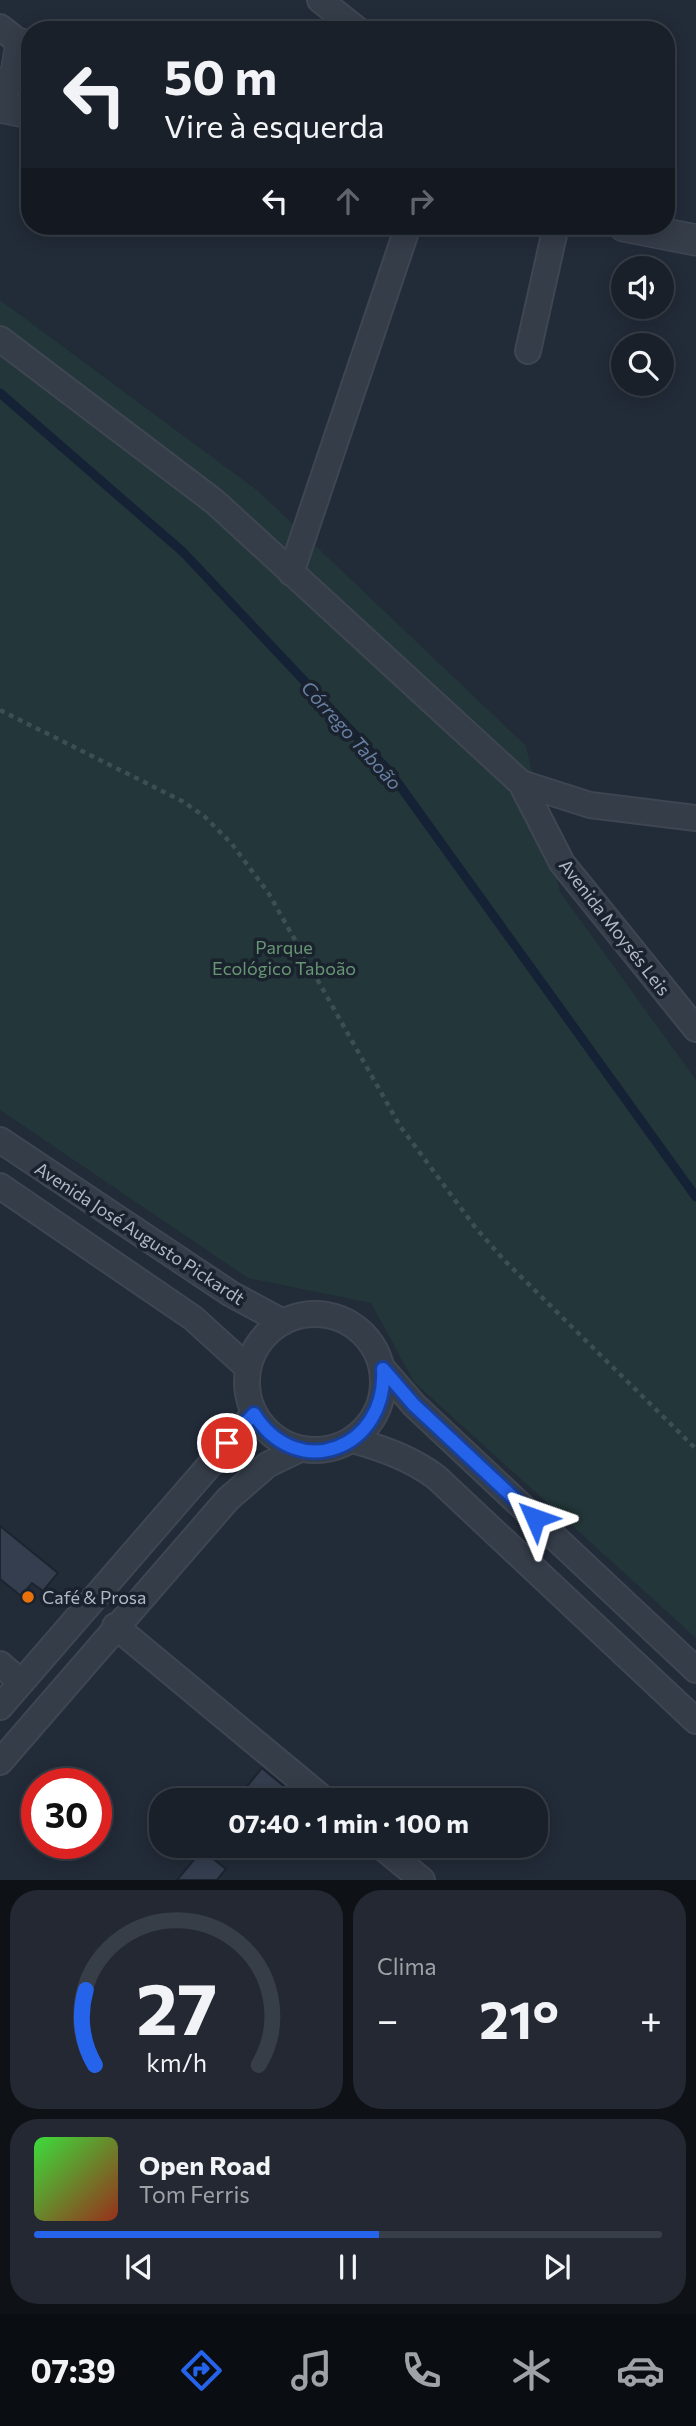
<!DOCTYPE html>
<html lang="pt">
<meta charset="utf-8">
<style>
:root{--surface:#1a202a;--page:#232832;--text:#f1f3f6;--muted:#9fa3a8;--line:#383e47;--accent:#2563eb}
body{margin:0;font-family:Commissioner,sans-serif;background:var(--page);color:var(--text);height:100vh;display:flex;flex-direction:column;font-size:26px;white-space:nowrap}
*{box-sizing:border-box;margin:0}
p{font-size:23px;color:var(--muted)}
.icon{flex:none;width:38px;height:38px;fill:none;stroke:currentColor;stroke-width:2;stroke-linecap:round;stroke-linejoin:round}
.map{position:relative;height:1880px;overflow:hidden}
.sheet{display:flex;flex-direction:column;gap:10px;padding:10px;background:#0e1217;flex:1}
.sheet>*{flex:none}
.top-card{position:absolute;left:21px;top:21px;width:654px;height:214px;border-radius:28px;box-shadow:0 4px 18px #0003,0 0 0 2px var(--line);background:#1a202a;color:var(--text);overflow:hidden}
.controls{position:absolute;left:611px;top:256px;display:grid;gap:14px}
.controls a{display:grid;place-items:center;width:63px;height:63px;border-radius:50%;background:var(--surface);box-shadow:0 4px 18px #0003,0 0 0 2px var(--line);font-size:35px}
.speed{position:absolute;left:21px;top:1768px;display:flex;gap:14px;font-size:35px;font-weight:700;text-align:center}
.speed>*{display:grid;place-content:center;width:91px;height:91px;border-radius:50%;background:var(--surface);box-shadow:0 4px 18px #0003,0 0 0 2px var(--line);line-height:1}
.speed .limit{border:10px solid #d22;background:#fff;color:#111}
.pin{position:absolute;display:grid;place-items:center;width:60px;height:60px;color:#fff;margin:-30px;border:4px solid #fff;border-radius:50%;box-shadow:0 2px 7px #0007}
.me{position:absolute;width:77px;margin:-38px;rotate:313deg;stroke-linejoin:round;filter:drop-shadow(0 0 5px #0008)}
.turn{display:flex;align-items:center;gap:24px;height:147px;padding:0 28px;font-size:32px}
.turn .icon{width:91px;height:91px;stroke-width:2.5}
.turn b{display:block;font-size:49px;line-height:60px}
.lanes{display:flex;align-items:center;height:66px;padding:0 28px;background:#0003;justify-content:center;gap:35px;direction:ltr}
.lanes .off{opacity:.35}
.big{font-size:52px;font-weight:700;line-height:1.1}
.sheet .widget{flex:1;display:flex;flex-direction:column;justify-content:center;gap:10px;min-width:0;padding:0 24px;border-radius:28px;background:var(--page)}
.sheet .dial{align-items:center;gap:0}
.dial svg{height:182px;overflow:visible;fill:none;stroke:var(--line);stroke-width:7;stroke-linecap:round;text-anchor:middle}
.dial text{fill:var(--text);stroke:none}
.song{display:flex;align-items:center;gap:21px}
.cover{width:84px;height:84px;border-radius:10px;background:linear-gradient(135deg,hsl(120 70% 55%),hsl(10 70% 35%))}
.played{height:7px;border-radius:4px;background:linear-gradient(90deg,var(--accent) 55%,var(--line) 55%)}
.keys{display:flex;justify-content:space-around;direction:ltr}
.heat{display:flex;justify-content:space-between;align-items:center;font-size:38px;direction:ltr}
.sheet .tiles{flex:1;display:grid;gap:10px;grid-template-columns:1fr 1fr}
.widget:last-child{grid-column:span 2}
.trip{position:absolute;left:149px;top:1788px;width:399px;height:70px;border-radius:28px;background:var(--surface);box-shadow:0 4px 18px #0003,0 0 0 2px var(--line);font-weight:700;line-height:70px;text-align:center}
.menu{display:flex;height:112px;justify-content:space-around;align-items:center;background:#0a0d11;color:var(--muted)}
.menu .icon{width:49px;height:49px}
.menu .selected{color:var(--accent)}
.menu b{font-size:32px;color:var(--text)}
.map>svg:first-child{display:block}
.green{fill:#233639}
.lines{fill:none;stroke-linecap:round;stroke-linejoin:round}
.stream{stroke:#152135;stroke-width:9}
.building{fill:#343e4f;stroke:#1c242f;stroke-width:2}
.minor-casing{stroke:#3e4652;stroke-width:28}
.tertiary-casing{stroke:#3e4652;stroke-width:33}
.path{stroke:#3c4f52;stroke-width:4.5;stroke-dasharray:5 5;stroke-linecap:butt}
.minor{stroke:#353d49;stroke-width:24}
.tertiary{stroke:#353d49;stroke-width:30}
.route-casing{stroke:#184099;stroke-width:18}
.route{stroke:#2563eb;stroke-width:12}
.food-dot{fill:#e8710a;stroke:#1a222d;stroke-width:2.5}
.labels{text-anchor:middle;dominant-baseline:central;stroke-width:7;stroke-linejoin:round;paint-order:stroke}
.street-label{font-size:18px;fill:#b0b7c5;stroke:#1a222d}
.park-label{font-size:18px;fill:#689574;stroke:#1a222d}
.poi-label{font-size:18px;fill:#b0b7c5;stroke:#1a222d;text-anchor:start}
.water-label{font-size:19px;font-style:italic;fill:#6980a4;stroke:#1a222d}
</style>
<div class="map">
<svg width="696" height="1880" viewBox="0 0 696 1880">
<rect width="100%" height="100%" fill="#222b38"/>
<path class="green" d="M 0,300 L 258,491 L 526,746 L 560,892 L 696,1080 L 696,1638 L 414,1382 L 371,1303 L 248,1278 L 0,1110 Z"/>
<g class="lines">
<path class="stream" d="M 0,393 L 183,552 L 390,772 L 696,1197"/>
</g>
<path class="building" d="M 0,1526 L 58,1573 L 43,1591 L 32,1583 L 21,1596 L 0,1579 Z
M 262,1768 L 286,1788 L 275,1801 L 235,1801 Z
M 223,1846 L 238,1846 L 232,1853 Z
M 202,1850 L 226,1869 L 217,1880 L 177,1880 Z"/>
<g class="lines">
<g class="minor-casing">
<path id="minor" d="M 320,0 L 358,30
M 0,27 L 30,51
M 0,339 L 215,502 L 521,783 L 590,805 L 696,818
M 528,351 L 556,226
M 291,573 L 408,226
M 521,783 L 562,863 L 696,1029
M 0,1140 L 231,1294 L 283,1322
M 0,1186 L 193,1318 L 248,1368
M247 1382a68 68 0 1 1 136 0a68 68 0 1 1-136 0Z
M 383,1369 L 414,1405 L 696,1670
M 353,1440 C 384,1449 410,1458 436,1477 L 696,1721
M 115,1626 L 326,1801
M 0,1664 L 21,1682
M 0,1707 L 254,1414
M 0,1762 L 228,1499 L 267,1465 L 300,1449
M 381,1846 L 422,1880"/>
</g>
<g class="tertiary-casing">
<path id="tertiary" d="M 0,91 L 16,74 L 21,44
M 0,107 L 30,113
M 624,226 L 696,240"/>
</g>
<path class="path" d="M 0,710 L 182,801 L 204,816 L 232,844 L 269,894 L 400,1126 L 475,1227 L 505,1261 L 696,1449"/>
<use href="#minor" class="minor"/>
<use href="#tertiary" class="tertiary"/>
</g>
<g class="lines">
<g class="route-casing">
<path id="route" d="M 227,1443 L 254,1414 C 298,1484 388,1448 383,1369 L 414,1405 L 535,1518"/>
</g>
<use href="#route" class="route"/>
</g>
<circle class="food-dot" cx="28" cy="1597" r="7"/>
<g class="labels">
<g class="street-label">
<text transform="translate(615 927) rotate(52)">Avenida Moysés Leis</text>
<text transform="translate(140 1233) rotate(33)">Avenida José Augusto Pickardt</text>
</g>
<g class="park-label">
<text x="284" y="947">Parque<tspan x="284" dy="21">Ecológico Taboão</tspan></text>
</g>
<g class="poi-label">
<text x="42" y="1597">Café &amp; Prosa</text>
</g>
<g class="water-label">
<text transform="translate(352 735) rotate(48)">Córrego Taboão</text>
</g>
</g>
</svg>
<div class="controls">
<a><svg class="icon" aria-label="sound" viewBox="0 0 24 24"><path d="M4 9h4l5-4v14l-5-4H4zM17 9q2 3 0 6"/></svg></a>
<a><svg class="icon" aria-label="search" viewBox="0 0 24 24"><circle cx="10" cy="10" r="6"/><path d="M15 15l6 6"/></svg></a>
</div>
<div class="speed"><div class="limit">30</div></div>
<div class="pin" style="left:227px;top:1443px;background:#d93025"><svg class="icon" aria-label="arrive" viewBox="0 0 24 24"><path d="M6 21V4h12l-3 4 3 4H6"/></svg></div>
<svg class="me" style="left:535px;top:1518px" viewBox="-20 -20 40 40"><path d="M0-17L14 15 0 8-14 15z" fill="#2563eb" stroke="#fff" stroke-width="4"/></svg>
<div class="trip">07:40 · 1 min · 100 m</div>
<div class="top-card">
<div class="turn"><svg class="icon" aria-label="left" viewBox="0 0 24 24"><path d="M17 20v-9H6M10 6l-5 5 5 5"/></svg><div><b>50 m</b>Vire à esquerda</div></div>
<div class="lanes"><svg class="icon" aria-label="left" viewBox="0 0 24 24"><path d="M17 20v-9H6M10 6l-5 5 5 5"/></svg><svg class="icon off" aria-label="ahead" viewBox="0 0 24 24"><path d="M12 20V5M6 11l6-6 6 6"/></svg><svg class="icon off" aria-label="right" viewBox="0 0 24 24"><path d="M7 20v-9h11M14 6l5 5-5 5"/></svg></div>
</div>
</div>
<section class="sheet">
<div class="tiles">
<div class="widget dial"><svg viewBox="0 0 100 80">
<path d="M14 69A42 42 0 1 1 86 69"/>
<path d="M14 69A42 42 0 0 1 10 36" stroke="#2563eb"/>
<text x="50" y="56" font-size="32" font-weight="700">27</text>
<text x="50" y="72" font-size="11">km/h</text>
</svg></div>
<div class="widget"><p>Clima</p>
<div class="heat"><a>−</a><b class="big">21°</b><a>+</a></div>
</div>
<div class="widget">
<div class="song"><i class="cover"></i><div><b>Open Road</b><p>Tom Ferris</p></div></div>
<div class="played"></div>
<div class="keys"><svg class="icon" aria-label="previous" viewBox="0 0 24 24"><path d="M18 5L8 12l10 7zM5 5v14"/></svg><svg class="icon" aria-label="pause" viewBox="0 0 24 24"><path d="M8 5v14M16 5v14"/></svg><svg class="icon" aria-label="next" viewBox="0 0 24 24"><path d="M6 5l10 7-10 7zM19 5v14"/></svg></div>
</div>
</div>
</section>
<nav class="menu">
<b>07:39</b>
<svg class="icon selected" aria-label="directions" viewBox="0 0 24 24"><path d="M12 3l9 9-9 9-9-9zM9 14v-3h6M13 9l2 2-2 2"/></svg>
<svg class="icon" aria-label="music" viewBox="0 0 24 24"><path d="M9 18V5l10-2v13"/><circle cx="6" cy="18" r="3"/><circle cx="16" cy="16" r="3"/></svg>
<svg class="icon" aria-label="phone" viewBox="0 0 24 24"><path d="M5 4h4l2 5-3 2q2 4 5 5l2-3 5 2v4C11 20 4 13 5 4z"/></svg>
<svg class="icon" aria-label="climate" viewBox="0 0 24 24"><path d="M12 3v18M4 7l16 10M4 17L20 7"/></svg>
<svg class="icon" aria-label="car" viewBox="0 0 24 24"><path d="M5 17H2v-5l4-1 3-4h7l3 4 3 1v5h-3M9 17h6M6 11h13"/><circle cx="7" cy="17" r="2"/><circle cx="17" cy="17" r="2"/></svg>
</nav>
